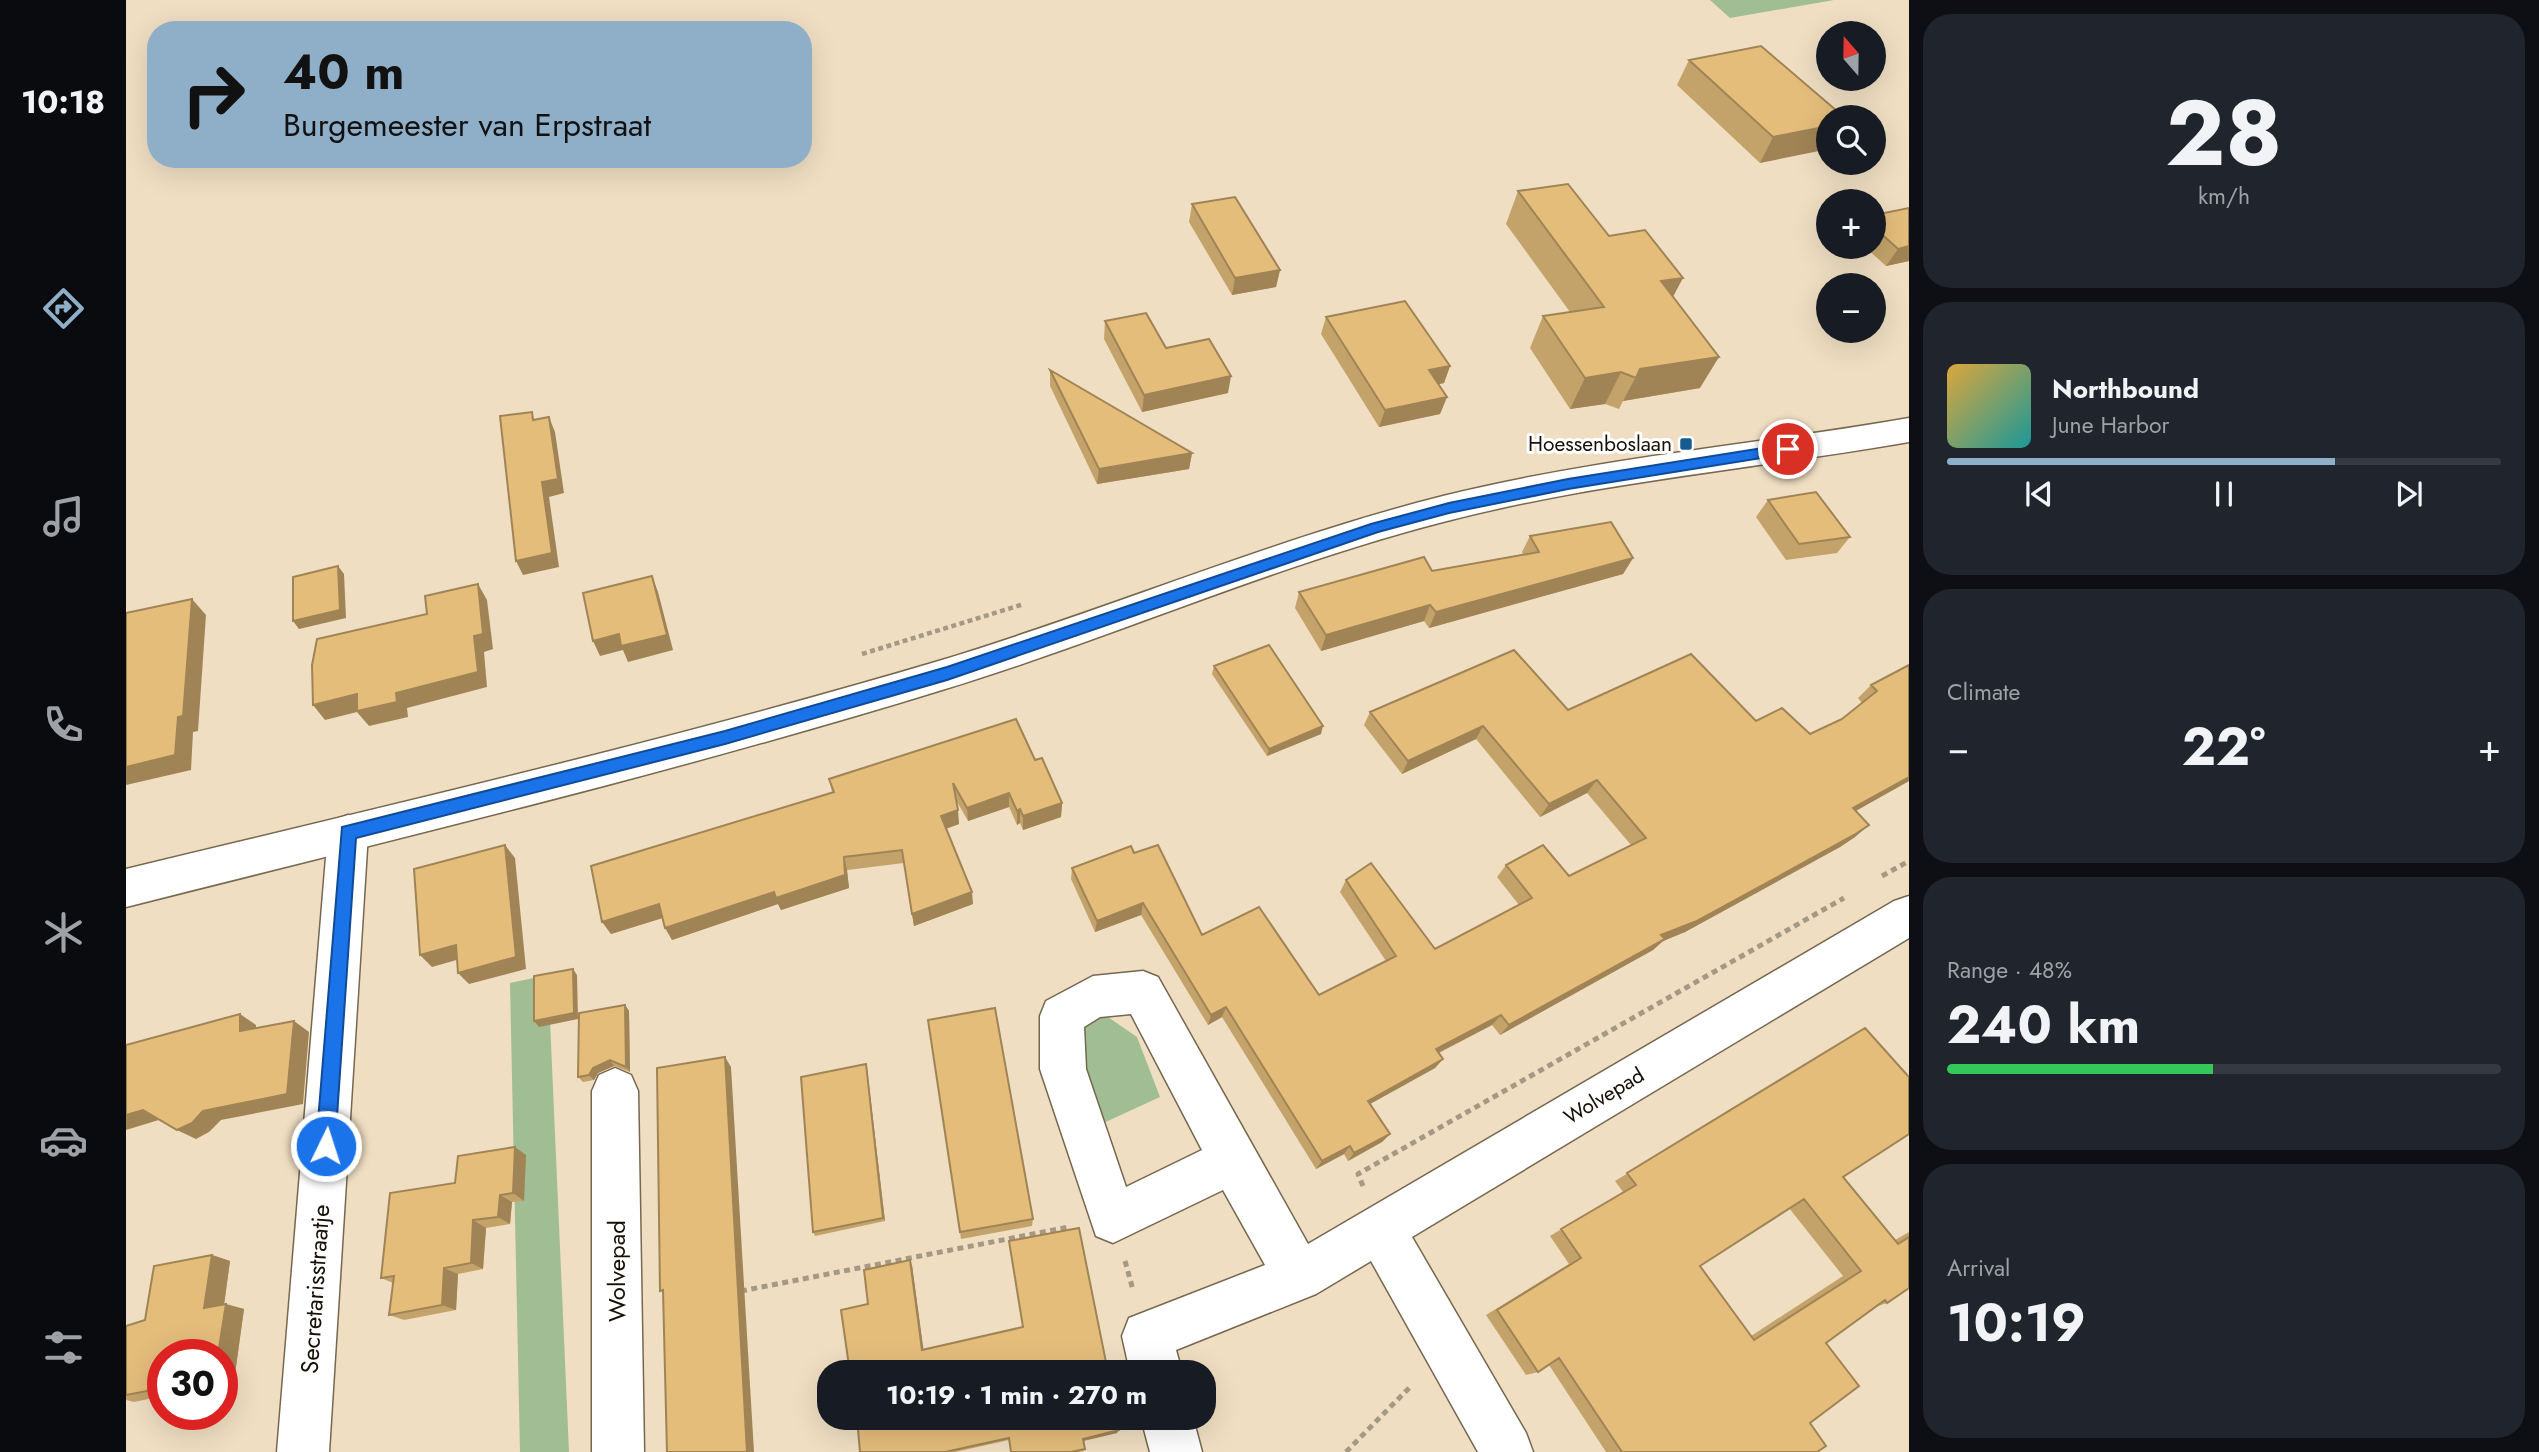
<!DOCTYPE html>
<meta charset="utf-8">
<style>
:root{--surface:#171b24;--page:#20242c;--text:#f1f3f6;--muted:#9ea1a6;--line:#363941;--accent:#8fafc9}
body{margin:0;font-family:Jost,sans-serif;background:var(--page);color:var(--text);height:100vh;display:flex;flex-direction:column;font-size:26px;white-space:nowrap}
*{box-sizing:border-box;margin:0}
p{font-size:23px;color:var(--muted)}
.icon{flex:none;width:38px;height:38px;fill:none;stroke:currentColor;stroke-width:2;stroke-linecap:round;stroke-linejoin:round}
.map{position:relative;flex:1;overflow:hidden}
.sheet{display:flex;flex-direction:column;gap:14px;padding:14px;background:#0d0f14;width:630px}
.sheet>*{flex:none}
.banner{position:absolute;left:21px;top:21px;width:665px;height:147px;border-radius:28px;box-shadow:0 7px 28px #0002;background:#8fafc9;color:#111;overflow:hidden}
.needle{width:46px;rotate:340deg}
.tools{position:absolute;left:1690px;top:21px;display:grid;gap:14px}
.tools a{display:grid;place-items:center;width:70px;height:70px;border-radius:50%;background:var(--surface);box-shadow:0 7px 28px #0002;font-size:35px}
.speed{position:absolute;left:21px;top:1339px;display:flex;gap:14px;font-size:35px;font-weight:700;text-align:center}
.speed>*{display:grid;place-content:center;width:91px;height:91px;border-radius:50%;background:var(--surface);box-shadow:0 7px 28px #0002;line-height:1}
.speed .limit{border:10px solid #d22;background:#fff;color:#111}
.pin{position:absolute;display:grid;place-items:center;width:60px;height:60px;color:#fff;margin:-30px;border:4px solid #fff;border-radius:50%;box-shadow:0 2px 7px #0007}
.me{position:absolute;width:77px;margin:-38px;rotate:4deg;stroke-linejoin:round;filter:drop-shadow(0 0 5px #0008)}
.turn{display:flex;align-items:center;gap:24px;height:147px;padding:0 21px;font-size:32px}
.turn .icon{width:91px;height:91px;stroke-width:2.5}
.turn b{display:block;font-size:49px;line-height:60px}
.big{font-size:52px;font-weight:700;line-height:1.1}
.sheet .tile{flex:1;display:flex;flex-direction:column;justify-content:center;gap:10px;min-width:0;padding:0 24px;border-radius:28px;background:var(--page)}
.sheet .dial{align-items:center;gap:0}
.dial b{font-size:91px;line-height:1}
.song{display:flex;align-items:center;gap:21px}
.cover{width:84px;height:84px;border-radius:10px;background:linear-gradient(135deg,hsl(40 70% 55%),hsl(180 70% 35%))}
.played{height:7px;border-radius:4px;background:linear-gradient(90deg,var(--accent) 70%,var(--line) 70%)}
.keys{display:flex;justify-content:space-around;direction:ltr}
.heat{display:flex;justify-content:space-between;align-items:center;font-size:38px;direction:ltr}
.charge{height:10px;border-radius:5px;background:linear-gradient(90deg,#34c759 48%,var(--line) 0)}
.trip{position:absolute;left:691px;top:1360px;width:399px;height:70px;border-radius:28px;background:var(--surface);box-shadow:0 7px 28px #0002;font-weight:700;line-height:70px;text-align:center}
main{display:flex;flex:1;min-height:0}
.tabs{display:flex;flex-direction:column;width:126px;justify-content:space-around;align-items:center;background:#090b0e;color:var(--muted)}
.tabs .icon{width:49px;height:49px}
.tabs .active{color:var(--accent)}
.tabs b{font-size:32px;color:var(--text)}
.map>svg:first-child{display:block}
.green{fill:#a1bd93}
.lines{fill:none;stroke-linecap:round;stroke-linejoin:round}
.street-casing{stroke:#76674f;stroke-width:3}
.secondary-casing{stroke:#76674f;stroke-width:3}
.path-far1{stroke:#a69983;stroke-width:4.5;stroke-dasharray:5 3.5;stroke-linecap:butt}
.path{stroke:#a69983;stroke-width:5;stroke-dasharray:6 4.5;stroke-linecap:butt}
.street{fill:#fff;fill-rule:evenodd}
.secondary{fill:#fff;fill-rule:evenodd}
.wall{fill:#c4a36a;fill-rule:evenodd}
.shaded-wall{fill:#a08456}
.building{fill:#e4bd7b;stroke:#a08456;stroke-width:2;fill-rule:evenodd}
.route{fill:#1a73e8;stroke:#114b97;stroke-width:2}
.poi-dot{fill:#175c91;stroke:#fff;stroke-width:2.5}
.labels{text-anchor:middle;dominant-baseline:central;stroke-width:6;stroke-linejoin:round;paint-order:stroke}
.poi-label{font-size:21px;fill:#161007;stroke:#fff;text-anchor:end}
.street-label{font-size:21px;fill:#161007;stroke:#fff}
.near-street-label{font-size:24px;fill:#161007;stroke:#fff}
</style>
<main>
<nav class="tabs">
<b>10:18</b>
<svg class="icon active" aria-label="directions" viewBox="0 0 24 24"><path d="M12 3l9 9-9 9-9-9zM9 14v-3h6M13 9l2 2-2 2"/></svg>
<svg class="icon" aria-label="music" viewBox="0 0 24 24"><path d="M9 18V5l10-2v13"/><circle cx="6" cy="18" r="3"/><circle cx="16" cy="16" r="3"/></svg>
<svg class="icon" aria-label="phone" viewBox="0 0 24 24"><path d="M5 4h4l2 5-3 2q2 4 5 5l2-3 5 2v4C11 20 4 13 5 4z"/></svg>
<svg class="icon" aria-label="climate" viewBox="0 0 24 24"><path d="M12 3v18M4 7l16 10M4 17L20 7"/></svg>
<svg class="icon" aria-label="car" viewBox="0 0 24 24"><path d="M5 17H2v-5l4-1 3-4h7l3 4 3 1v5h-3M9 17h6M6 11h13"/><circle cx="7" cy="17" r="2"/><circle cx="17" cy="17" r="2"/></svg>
<svg class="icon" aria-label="filters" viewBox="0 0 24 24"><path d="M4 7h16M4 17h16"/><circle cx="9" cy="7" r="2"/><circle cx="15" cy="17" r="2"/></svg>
</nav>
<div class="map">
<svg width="1783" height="1452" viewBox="0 0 1783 1452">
<rect width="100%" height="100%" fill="#efdec2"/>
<path class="green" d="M 1584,0 L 1708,0 L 1604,18 Z
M 422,975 L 443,1452 L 394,1452 L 384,983 Z
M 979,1015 L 1011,1037 L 1034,1097 L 973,1125 L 949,1026 Z"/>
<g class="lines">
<g class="street-casing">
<path id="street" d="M 222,815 L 236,820 L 242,833 L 203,1452 L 151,1452 L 202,833 L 208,820 Z
M 1783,896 L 1783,938 L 1286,1237 L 1400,1433 L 1407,1452 L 1352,1452 L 1245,1261 L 1190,1294 L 1050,1350 L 1056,1372 L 1004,1372 L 996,1336 L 1003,1318 L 1139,1265 L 1097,1190 L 987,1243 L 970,1236 L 914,1069 L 914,1016 L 920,1001 L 967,976 L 1017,971 L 1032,977 L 1182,1244 L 1768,901 ZM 1005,1014 L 1076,1150 L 1000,1187 L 960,1069 L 958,1027 L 974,1017 Z
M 489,1068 L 505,1075 L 512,1091 L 518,1452 L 466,1452 L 466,1091 L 473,1075 Z
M 1015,1418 L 1067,1418 L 1076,1452 L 1024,1452 Z"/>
</g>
<g class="secondary-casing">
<path id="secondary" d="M 1783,418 L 1783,442 C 1628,469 1470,482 1317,522 C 1146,566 984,639 816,690 C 547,773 273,838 0,907 L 0,869 C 273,803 547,740 816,660 C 984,609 1147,539 1317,496 C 1470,458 1628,445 1783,418 Z"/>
</g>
<path class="path-far1" d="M 736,654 L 898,604"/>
<path class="path" d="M 1756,876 L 1783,861
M 1237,1186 L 1232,1174 L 1718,898
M 999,1261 L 1007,1290
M 615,1291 L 943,1227
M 1220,1452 L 1286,1385"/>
<use href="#street" class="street"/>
<use href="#secondary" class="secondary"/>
</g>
<path class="wall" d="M 1563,60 L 1718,117 L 1634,163 L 1551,85 Z
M 1392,191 L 1483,236 L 1547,297 L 1574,388 L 1497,401 L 1493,409 L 1479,404 L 1444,409 L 1404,348 L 1417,316 L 1444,312 L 1380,224 Z
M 1066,204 L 1154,270 L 1150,287 L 1106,295 L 1063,222 Z
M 1783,208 L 1783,261 L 1760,266 L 1739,247 L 1748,247 L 1748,215 Z
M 1200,317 L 1324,366 L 1318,383 L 1312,384 L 1321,397 L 1314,414 L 1253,427 L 1195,334 Z
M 979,321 L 1040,348 L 1102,393 L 1016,412 L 978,339 Z
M 924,370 L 1066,453 L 1063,469 L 971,484 L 924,386 Z
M 1642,500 L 1724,537 L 1711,553 L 1660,560 L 1630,517 Z
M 1404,536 L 1507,558 L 1497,574 L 1303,628 L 1298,621 L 1195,651 L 1169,608 L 1173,592 L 1306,571 L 1397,554 L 1396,552 Z
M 1783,665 L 1783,781 L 1729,811 L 1729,837 L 1714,847 L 1559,932 L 1537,941 L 1527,950 L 1374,1035 L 1366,1025 L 1313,1053 L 1317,1059 L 1309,1068 L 1244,1104 L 1264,1134 L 1256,1142 L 1222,1161 L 1218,1154 L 1190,1169 L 1096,1017 L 1082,1025 L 1015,915 L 969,932 L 945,879 L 946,868 L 1008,853 L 1076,935 L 1193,995 L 1260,961 L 1214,892 L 1220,880 L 1309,949 L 1393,905 L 1371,877 L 1380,865 L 1443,876 L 1505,845 L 1461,793 L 1414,817 L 1350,739 L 1276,774 L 1238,725 L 1244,712 L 1442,710 L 1630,721 L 1684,734 L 1716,719 L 1736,703 L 1732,698 L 1745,685 Z
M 1088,666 L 1195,734 L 1141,756 L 1086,674 Z
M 909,760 L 936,803 L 935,817 L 897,830 L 894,823 L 891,825 L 883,807 L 842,821 L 830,800 L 833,824 L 820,829 L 847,904 L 788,926 L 778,863 L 721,870 L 723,888 L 655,910 L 652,904 L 546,940 L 536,918 L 485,934 L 706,792 L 703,779 Z
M 499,1005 L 503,1011 L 504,1072 L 488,1066 L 472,1073 L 468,1080 L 457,1082 L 452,1077 Z
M 802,1020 L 907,1219 L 906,1226 L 835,1239 Z
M 1739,1028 L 1717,1177 L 1769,1240 L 1783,1232 L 1783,1288 L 1761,1303 L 1752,1306 L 1700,1343 L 1684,1423 L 1691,1452 L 1480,1452 L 1423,1365 L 1412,1372 L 1400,1375 L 1360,1315 L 1443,1264 L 1424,1236 L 1497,1192 L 1489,1181 ZM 1663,1208 L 1717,1276 L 1625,1336 L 1574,1266 Z
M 740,1064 L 741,1069 L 759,1221 L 689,1236 L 687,1232 Z
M 400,1155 L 398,1201 L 386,1202 L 384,1224 L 360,1228 L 357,1269 L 332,1274 L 330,1310 L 278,1320 L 263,1315 L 267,1283 L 255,1278 L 329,1183 Z
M 883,1241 L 982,1372 L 726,1369 L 723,1366 L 742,1304 L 786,1265 L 797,1349 L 897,1327 Z
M 86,1255 L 104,1261 L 98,1304 L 118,1309 L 108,1381 L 96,1383 L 96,1354 L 37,1354 L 37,1396 L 8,1402 L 0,1400 L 0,1326 L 19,1320 Z
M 731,1418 L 991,1433 L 958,1441 L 959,1449 L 958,1451 L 952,1452 L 885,1452 L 883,1440 L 829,1452 L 734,1452 Z"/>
<path class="shaded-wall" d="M 1703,126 L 1703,149 L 1634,163 L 1647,137 Z
M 1783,246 L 1783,261 L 1760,266 L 1772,249 Z
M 1154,270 L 1150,287 L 1106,295 L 1109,278 Z
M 1557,278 L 1540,310 L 1535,281 Z
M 1593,357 L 1574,388 L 1497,401 L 1514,369 Z
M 1324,366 L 1318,383 L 1297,388 L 1303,370 Z
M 1495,372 L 1479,404 L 1444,409 L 1459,378 Z
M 1105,376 L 1102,393 L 1016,412 L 1018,395 Z
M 1321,397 L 1314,414 L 1253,427 L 1259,410 Z
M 423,417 L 429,432 L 438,493 L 423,497 L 433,567 L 397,575 L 390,561 L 416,482 Z
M 1066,453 L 1063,469 L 971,484 L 973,469 Z
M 1507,558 L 1497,574 L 1303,628 L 1310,612 Z
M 212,566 L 218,574 L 220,618 L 173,629 L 167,621 Z
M 526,576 L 532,592 L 547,650 L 502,662 L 497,650 L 474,656 L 467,641 Z
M 352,584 L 361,600 L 367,649 L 358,652 L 361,687 L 281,708 L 282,717 L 243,726 L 231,712 L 199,720 L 187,705 L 231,694 L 270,693 L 348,636 Z
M 66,599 L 80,615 L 72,731 L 67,732 L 65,770 L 0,785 L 0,767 Z
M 1304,605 L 1298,621 L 1195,651 L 1200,635 Z
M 1197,726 L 1195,734 L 1141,756 L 1143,749 Z
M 1357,726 L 1350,739 L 1276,774 L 1282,761 Z
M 1783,777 L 1783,781 L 1712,821 L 1727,808 Z
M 1471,780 L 1461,793 L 1414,817 L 1423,804 Z
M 883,793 L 883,807 L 842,821 L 841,808 Z
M 936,803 L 935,817 L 897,830 L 897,816 Z
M 894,809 L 894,823 L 891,825 L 891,811 Z
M 832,810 L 833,824 L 816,830 L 815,816 Z
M 1743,825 L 1729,837 L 1714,847 L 1559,932 L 1537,941 L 1527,950 L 1374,1035 L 1383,1025 L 1535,935 Z
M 379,845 L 389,858 L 400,969 L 343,984 L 332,973 Z
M 718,857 L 721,870 L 723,888 L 655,910 L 652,904 L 546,940 L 539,928 L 648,892 Z
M 846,892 L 847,904 L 788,926 L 786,914 Z
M 1017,903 L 1015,915 L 969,932 L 971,921 Z
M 533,904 L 540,917 L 485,934 L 476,922 Z
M 330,945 L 341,957 L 306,967 L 294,955 Z
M 447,969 L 451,975 L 452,1019 L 413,1027 L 408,1021 Z
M 499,1005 L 503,1011 L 504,1072 L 500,1067 Z
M 1100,1007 L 1096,1017 L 1082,1025 L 1085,1015 Z
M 114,1014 L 130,1025 L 130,1042 L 114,1031 Z
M 1375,1015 L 1366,1025 L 1302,1058 L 1310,1049 Z
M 168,1021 L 183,1032 L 177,1104 L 95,1120 L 83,1132 L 70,1139 L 51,1130 Z
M 599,1057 L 605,1067 L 628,1452 L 621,1452 Z
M 1317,1059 L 1309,1068 L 1235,1109 L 1242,1101 Z
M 484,1060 L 488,1066 L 472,1073 L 468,1080 L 463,1075 L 467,1068 Z
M 740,1064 L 741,1069 L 759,1221 L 757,1218 Z
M 17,1110 L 36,1119 L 0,1130 L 0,1115 Z
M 1264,1134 L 1256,1142 L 1222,1161 L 1228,1153 Z
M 1224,1146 L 1218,1154 L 1190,1169 L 1196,1161 Z
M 389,1147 L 400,1155 L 398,1201 L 387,1193 Z
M 374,1195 L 386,1202 L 384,1224 L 372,1217 Z
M 347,1220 L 360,1228 L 357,1269 L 345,1263 Z
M 86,1255 L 104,1261 L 97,1313 L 78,1308 Z
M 784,1260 L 786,1265 L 798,1353 L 796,1350 Z
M 318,1268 L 332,1274 L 330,1310 L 316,1305 Z
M 100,1304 L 118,1309 L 108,1381 L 96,1378 L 96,1354 L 92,1354 Z
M 993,1430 L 991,1433 L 956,1441 L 957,1439 Z"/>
<path class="building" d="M 1635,46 L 1718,117 L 1703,117 L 1703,126 L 1647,137 L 1563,60 Z
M 1442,184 L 1483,236 L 1519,230 L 1557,278 L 1535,281 L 1593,357 L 1514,369 L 1510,378 L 1495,372 L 1459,378 L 1417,316 L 1478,307 L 1392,191 Z
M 1109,197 L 1154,270 L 1109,278 L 1066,204 Z
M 1783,208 L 1783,246 L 1772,249 L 1748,227 L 1748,215 Z
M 1279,301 L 1324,366 L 1303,370 L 1321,397 L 1259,410 L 1200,317 Z
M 1020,313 L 1040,348 L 1083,339 L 1105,376 L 1018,395 L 979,321 Z
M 924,370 L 1066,453 L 973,469 Z
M 406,412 L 407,420 L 423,417 L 432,479 L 416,482 L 426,553 L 390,561 L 374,416 Z
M 1690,492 L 1724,537 L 1673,544 L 1642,500 Z
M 1485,522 L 1507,558 L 1310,612 L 1304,605 L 1200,635 L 1173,592 L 1298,557 L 1306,571 L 1413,552 L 1404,536 Z
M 212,566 L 214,610 L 167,621 L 167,577 Z
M 526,576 L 541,635 L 495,646 L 493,634 L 467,641 L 457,593 Z
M 352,584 L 357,634 L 348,636 L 352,672 L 270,693 L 271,702 L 231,711 L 231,694 L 187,705 L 186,665 L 191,639 L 301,614 L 299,596 Z
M 66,599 L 57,716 L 52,717 L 49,755 L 0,767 L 0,613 Z
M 1143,645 L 1197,726 L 1143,749 L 1088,666 Z
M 1388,650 L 1442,710 L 1565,654 L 1630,721 L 1656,708 L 1684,734 L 1716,719 L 1751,691 L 1745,685 L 1783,665 L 1783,777 L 1727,808 L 1743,825 L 1728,835 L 1571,921 L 1535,935 L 1539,939 L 1383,1025 L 1375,1015 L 1310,1049 L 1317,1059 L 1242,1101 L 1264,1134 L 1228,1153 L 1224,1146 L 1196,1161 L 1100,1007 L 1085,1015 L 1017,903 L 971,921 L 946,868 L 1005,846 L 1008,853 L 1032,845 L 1076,935 L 1133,907 L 1193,995 L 1270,956 L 1220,880 L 1245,863 L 1309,949 L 1406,898 L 1380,865 L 1417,845 L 1443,876 L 1520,838 L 1471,780 L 1423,804 L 1357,726 L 1282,761 L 1244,712 Z
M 890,719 L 909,760 L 916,758 L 936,803 L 897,816 L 894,809 L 891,811 L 883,793 L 841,808 L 827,783 L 832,810 L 815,816 L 846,892 L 786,914 L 776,850 L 718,857 L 719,875 L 650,898 L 648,892 L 539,928 L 533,904 L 476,922 L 465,866 L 708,792 L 703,779 Z
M 379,845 L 390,957 L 332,973 L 330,945 L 294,955 L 288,869 Z
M 447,969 L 448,1013 L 408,1021 L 408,976 Z
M 499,1005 L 500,1067 L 484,1060 L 467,1068 L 463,1075 L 452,1077 L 453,1013 Z
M 869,1008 L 907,1219 L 834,1232 L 802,1020 Z
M 114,1014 L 114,1031 L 168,1021 L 161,1094 L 77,1111 L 66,1123 L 51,1130 L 17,1110 L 0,1115 L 0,1045 Z
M 1739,1028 L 1783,1077 L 1783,1134 L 1717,1177 L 1772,1244 L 1783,1237 L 1783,1288 L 1761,1303 L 1759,1300 L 1700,1343 L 1733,1386 L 1684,1423 L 1700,1446 L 1691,1452 L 1496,1452 L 1433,1358 L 1412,1372 L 1371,1310 L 1455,1258 L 1435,1229 L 1510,1185 L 1501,1173 ZM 1678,1199 L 1735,1271 L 1628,1340 L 1574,1266 Z
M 599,1057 L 621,1452 L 541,1452 L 537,1290 L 534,1291 L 531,1068 Z
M 740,1064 L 757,1218 L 687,1232 L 675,1077 Z
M 389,1147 L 387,1193 L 374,1195 L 372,1217 L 347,1220 L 345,1263 L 318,1268 L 316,1305 L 263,1315 L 268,1276 L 255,1278 L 264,1193 L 329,1183 L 332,1156 Z
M 953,1228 L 982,1372 L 726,1372 L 725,1365 L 723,1366 L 715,1310 L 742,1304 L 738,1270 L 784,1260 L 796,1350 L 897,1327 L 883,1241 Z
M 86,1255 L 78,1308 L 100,1304 L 92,1354 L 37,1354 L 37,1388 L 0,1395 L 0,1326 L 19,1320 L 28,1266 Z
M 731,1418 L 991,1418 L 993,1430 L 957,1439 L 959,1449 L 945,1452 L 885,1452 L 883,1438 L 819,1452 L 734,1452 Z"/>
<path class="route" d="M 1662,444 L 1667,446 L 1667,453 L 1442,489 L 1323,513 L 1252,532 L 821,680 L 599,744 L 230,838 L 209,1146 L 206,1152 L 200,1155 L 193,1152 L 190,1146 L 216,827 L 599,731 L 821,667 L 1245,524 L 1323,503 L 1442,479 Z"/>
<rect class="poi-dot" x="1553" y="437" width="14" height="14" rx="3.5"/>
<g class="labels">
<g class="poi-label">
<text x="1546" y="444">Hoessenboslaan</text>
</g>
<g class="street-label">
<text transform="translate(1478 1096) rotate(-31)">Wolvepad</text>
</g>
<g class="near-street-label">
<text transform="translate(490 1271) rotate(-90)">Wolvepad</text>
<text transform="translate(189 1289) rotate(-86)">Secretarisstraatje</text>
</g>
</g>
</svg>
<div class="tools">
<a><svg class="needle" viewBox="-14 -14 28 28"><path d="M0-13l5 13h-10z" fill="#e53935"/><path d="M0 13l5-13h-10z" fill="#9ea1a6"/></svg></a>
<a><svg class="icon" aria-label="search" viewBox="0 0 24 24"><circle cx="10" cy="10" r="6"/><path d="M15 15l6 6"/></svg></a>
<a>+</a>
<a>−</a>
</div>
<div class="speed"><div class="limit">30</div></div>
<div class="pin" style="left:1662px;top:449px;background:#d93025"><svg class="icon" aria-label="arrive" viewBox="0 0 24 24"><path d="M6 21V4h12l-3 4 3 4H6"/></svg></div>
<svg class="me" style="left:200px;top:1146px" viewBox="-20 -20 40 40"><circle r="17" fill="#1a73e8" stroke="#fff" stroke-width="3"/><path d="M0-11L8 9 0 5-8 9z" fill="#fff"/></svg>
<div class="trip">10:19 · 1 min · 270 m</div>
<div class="banner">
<div class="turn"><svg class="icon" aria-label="right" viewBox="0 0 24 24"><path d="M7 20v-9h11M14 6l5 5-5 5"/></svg><div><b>40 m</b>Burgemeester van Erpstraat</div></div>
</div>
</div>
<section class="sheet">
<div class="tile dial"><b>28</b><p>km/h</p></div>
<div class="tile">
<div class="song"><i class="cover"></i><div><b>Northbound</b><p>June Harbor</p></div></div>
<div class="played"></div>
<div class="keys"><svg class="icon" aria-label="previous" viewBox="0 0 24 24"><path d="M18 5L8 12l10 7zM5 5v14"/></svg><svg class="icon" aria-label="pause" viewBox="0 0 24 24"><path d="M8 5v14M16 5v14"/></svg><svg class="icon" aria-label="next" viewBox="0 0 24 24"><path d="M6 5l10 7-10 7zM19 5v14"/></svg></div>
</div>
<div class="tile"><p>Climate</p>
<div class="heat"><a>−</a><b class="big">22°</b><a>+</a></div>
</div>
<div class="tile"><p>Range · 48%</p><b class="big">240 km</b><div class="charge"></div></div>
<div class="tile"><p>Arrival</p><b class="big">10:19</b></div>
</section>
</main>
